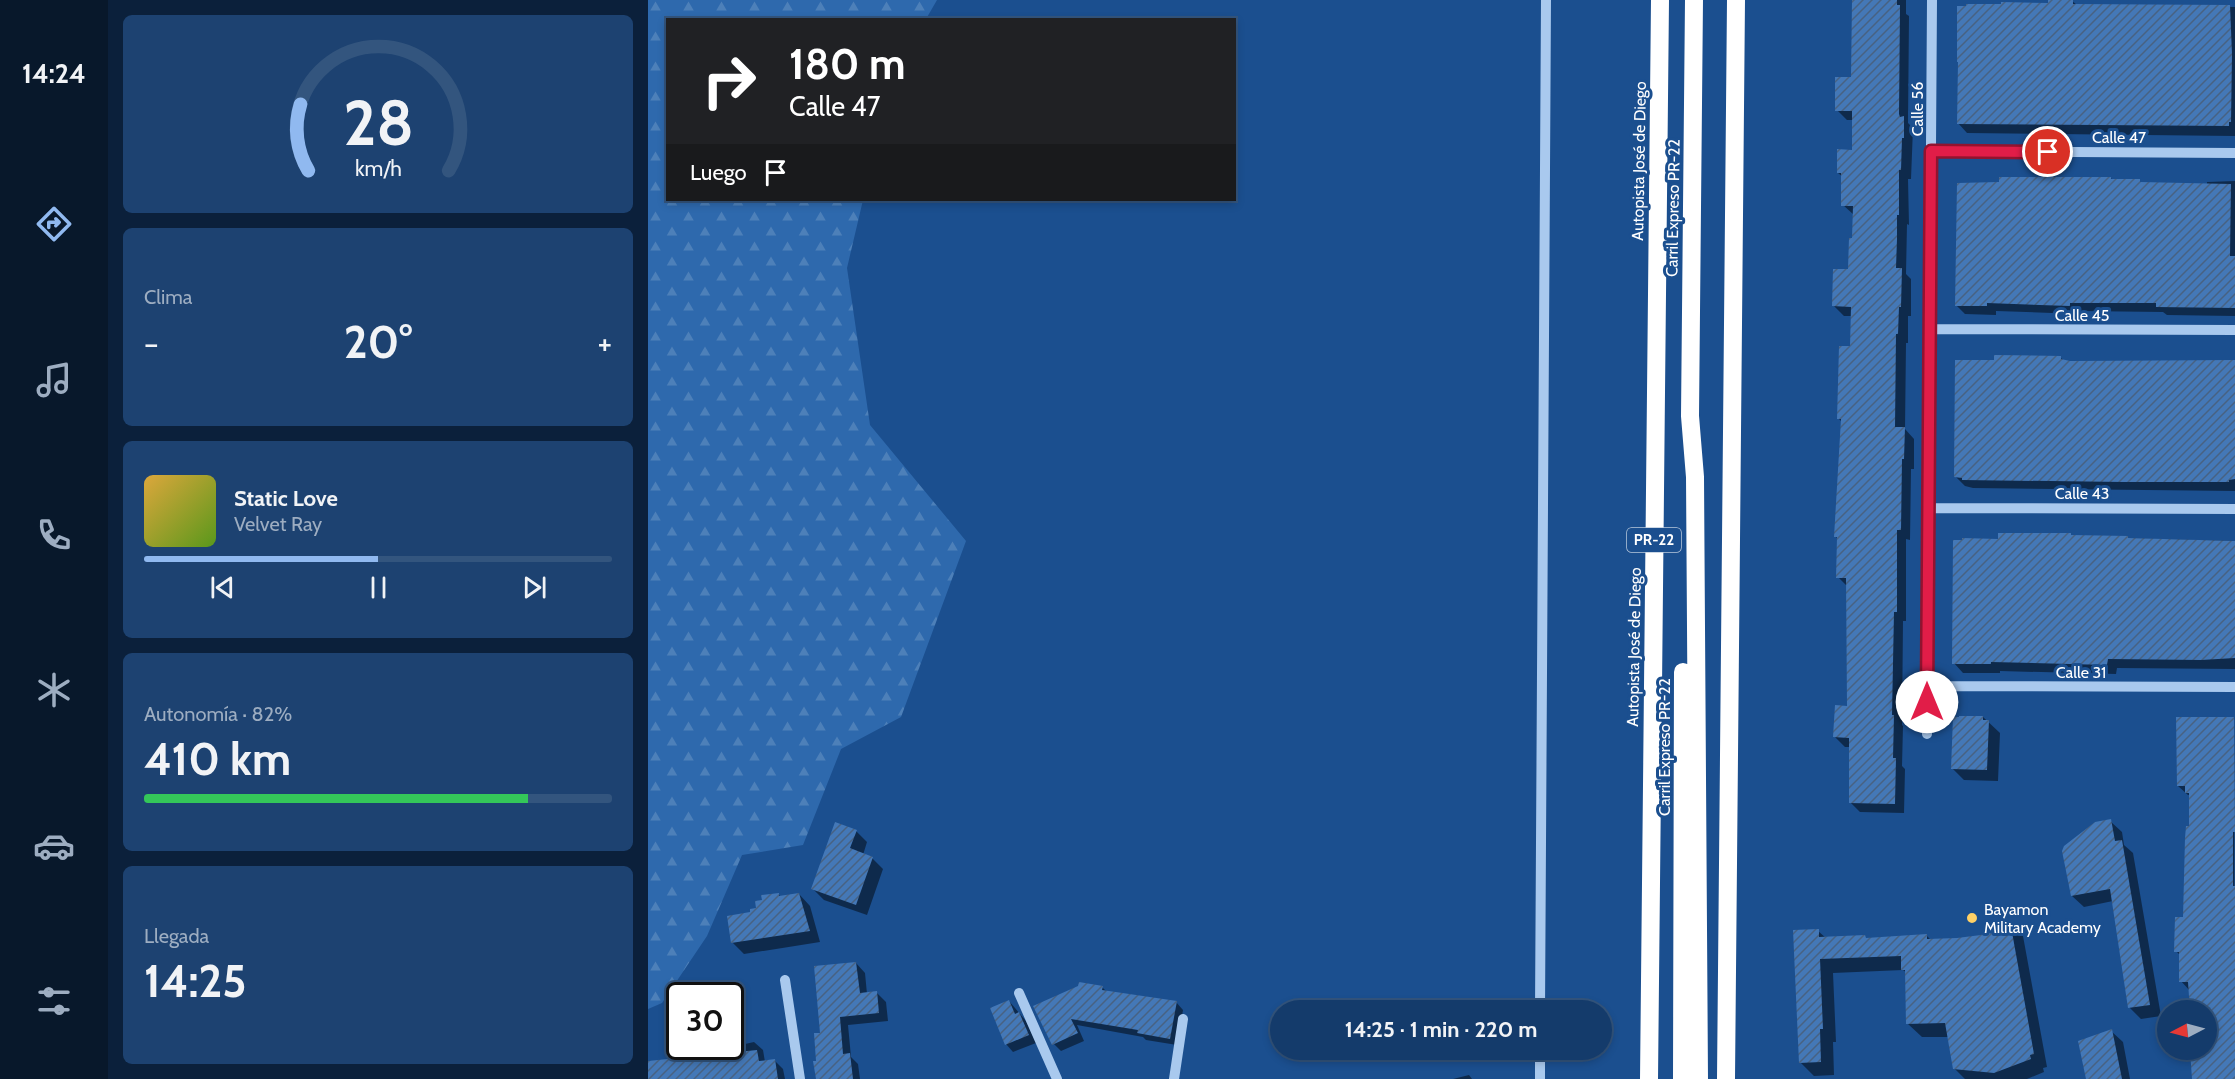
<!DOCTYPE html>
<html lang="es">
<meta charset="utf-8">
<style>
:root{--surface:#143b6b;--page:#1d4271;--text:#f1f3f6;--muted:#9dadc1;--line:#33557e;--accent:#90b9f0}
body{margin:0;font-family:Cabin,sans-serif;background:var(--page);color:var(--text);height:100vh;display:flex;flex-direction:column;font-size:22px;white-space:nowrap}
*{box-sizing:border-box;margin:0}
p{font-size:20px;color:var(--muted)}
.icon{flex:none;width:33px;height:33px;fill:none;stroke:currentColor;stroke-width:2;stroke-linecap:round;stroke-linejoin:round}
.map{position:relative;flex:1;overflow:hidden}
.sheet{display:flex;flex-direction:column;gap:15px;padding:15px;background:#0b203b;width:540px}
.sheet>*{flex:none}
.top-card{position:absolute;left:18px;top:18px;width:570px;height:183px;border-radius:0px;box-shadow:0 3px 9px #0003,0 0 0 2px var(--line);background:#202124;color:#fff;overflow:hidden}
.needle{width:39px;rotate:264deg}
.buttons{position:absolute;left:1509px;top:1000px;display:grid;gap:12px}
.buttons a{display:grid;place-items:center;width:60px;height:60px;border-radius:50%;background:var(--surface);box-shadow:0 3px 9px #0003,0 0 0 2px var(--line);font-size:30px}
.speed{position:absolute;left:18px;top:982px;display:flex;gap:12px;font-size:30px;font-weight:700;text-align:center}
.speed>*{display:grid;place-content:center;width:78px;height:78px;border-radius:50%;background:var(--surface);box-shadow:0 3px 9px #0003,0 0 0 2px var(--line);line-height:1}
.speed .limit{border:3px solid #111;border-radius:9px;background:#fff;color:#111}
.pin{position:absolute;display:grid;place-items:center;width:51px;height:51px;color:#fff;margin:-26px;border:3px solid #fff;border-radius:50%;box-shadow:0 2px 6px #0007}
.me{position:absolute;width:66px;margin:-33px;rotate:0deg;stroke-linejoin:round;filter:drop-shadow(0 0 4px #0008)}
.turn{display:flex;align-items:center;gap:21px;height:126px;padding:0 24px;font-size:27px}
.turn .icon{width:78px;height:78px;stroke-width:2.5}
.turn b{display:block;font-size:42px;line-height:51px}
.then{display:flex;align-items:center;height:57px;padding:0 24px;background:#0003;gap:12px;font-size:22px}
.big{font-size:45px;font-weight:800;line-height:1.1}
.sheet .tile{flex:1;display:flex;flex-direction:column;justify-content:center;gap:9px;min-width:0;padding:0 21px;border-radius:9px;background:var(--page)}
.sheet .dial{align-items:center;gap:0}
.dial svg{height:156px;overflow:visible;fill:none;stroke:var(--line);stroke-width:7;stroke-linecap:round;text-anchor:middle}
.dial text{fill:var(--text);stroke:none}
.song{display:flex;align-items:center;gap:18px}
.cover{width:72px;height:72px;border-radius:9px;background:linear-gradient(135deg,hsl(40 70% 55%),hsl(90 70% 35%))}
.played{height:6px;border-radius:3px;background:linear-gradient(90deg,var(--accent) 50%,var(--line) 50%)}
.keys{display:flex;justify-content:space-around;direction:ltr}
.heat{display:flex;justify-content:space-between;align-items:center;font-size:33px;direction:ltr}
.charge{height:9px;border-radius:4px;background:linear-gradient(90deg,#34c759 82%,var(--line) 0)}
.trip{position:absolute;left:622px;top:1000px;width:342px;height:60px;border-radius:30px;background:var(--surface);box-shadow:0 3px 9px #0003,0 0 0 2px var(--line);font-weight:800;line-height:60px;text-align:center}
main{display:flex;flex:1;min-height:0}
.dock{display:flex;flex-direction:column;width:108px;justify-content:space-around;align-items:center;background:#08182b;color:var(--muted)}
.dock .icon{width:42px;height:42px}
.dock .current{color:var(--accent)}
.dock b{font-size:27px;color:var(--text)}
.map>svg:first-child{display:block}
.forest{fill:url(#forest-firs)}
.shadow{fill:#0007}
.building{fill:url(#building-hatch)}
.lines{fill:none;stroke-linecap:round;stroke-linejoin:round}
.minor{stroke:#a9c9ee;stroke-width:10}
.highway{stroke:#fff;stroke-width:18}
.route-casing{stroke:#92132f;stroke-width:15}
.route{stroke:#e11d48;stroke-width:10}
.poi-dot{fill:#ffd166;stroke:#1b4f8f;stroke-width:2}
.labels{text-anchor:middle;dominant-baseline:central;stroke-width:6;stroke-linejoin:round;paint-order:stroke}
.shield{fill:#1b4f8f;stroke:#bbcadd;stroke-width:1.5}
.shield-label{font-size:15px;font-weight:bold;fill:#fff}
.street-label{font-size:16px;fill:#fff;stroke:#1b4f8f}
.poi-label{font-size:16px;fill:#fff;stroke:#1b4f8f;text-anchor:start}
</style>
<main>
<nav class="dock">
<b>14:24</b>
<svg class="icon current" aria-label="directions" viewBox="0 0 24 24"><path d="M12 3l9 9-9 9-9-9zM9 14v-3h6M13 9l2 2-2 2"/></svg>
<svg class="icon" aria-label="music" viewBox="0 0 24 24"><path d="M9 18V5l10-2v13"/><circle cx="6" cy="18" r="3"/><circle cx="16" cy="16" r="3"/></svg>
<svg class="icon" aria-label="phone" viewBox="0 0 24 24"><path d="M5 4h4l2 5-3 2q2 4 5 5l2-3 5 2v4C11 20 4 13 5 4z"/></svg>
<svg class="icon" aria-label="climate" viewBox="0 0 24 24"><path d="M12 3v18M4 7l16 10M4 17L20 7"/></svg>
<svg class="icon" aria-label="car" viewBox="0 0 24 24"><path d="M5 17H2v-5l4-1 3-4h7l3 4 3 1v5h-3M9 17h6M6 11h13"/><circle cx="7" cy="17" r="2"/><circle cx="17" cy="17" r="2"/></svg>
<svg class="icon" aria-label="filters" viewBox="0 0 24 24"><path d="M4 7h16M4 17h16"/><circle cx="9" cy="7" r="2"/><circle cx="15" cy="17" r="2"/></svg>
</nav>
<section class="sheet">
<div class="tile dial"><svg viewBox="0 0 100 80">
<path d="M14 69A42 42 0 1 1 86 69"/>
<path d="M14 69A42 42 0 0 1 10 35" stroke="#90b9f0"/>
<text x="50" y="56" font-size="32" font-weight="700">28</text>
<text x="50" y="72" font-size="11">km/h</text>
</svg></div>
<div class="tile"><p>Clima</p>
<div class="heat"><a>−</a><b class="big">20°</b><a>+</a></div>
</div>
<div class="tile">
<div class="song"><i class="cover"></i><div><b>Static Love</b><p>Velvet Ray</p></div></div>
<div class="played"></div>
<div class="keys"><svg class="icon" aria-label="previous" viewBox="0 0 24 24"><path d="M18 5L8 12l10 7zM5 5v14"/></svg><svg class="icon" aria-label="pause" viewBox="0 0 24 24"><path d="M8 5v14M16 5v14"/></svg><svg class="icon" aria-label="next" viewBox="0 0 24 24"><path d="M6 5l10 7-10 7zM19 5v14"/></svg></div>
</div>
<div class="tile"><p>Autonomía · 82%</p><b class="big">410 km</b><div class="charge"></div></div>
<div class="tile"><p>Llegada</p><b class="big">14:25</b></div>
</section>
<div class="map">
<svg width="1587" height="1079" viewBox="0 0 1587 1079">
<defs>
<pattern id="forest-firs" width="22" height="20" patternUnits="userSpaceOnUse" patternTransform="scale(1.5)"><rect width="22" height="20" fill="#2e69ad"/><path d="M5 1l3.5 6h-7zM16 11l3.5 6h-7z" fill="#4d80b9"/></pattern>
<pattern id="building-hatch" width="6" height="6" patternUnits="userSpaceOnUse" patternTransform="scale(1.5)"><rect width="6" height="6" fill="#4478b7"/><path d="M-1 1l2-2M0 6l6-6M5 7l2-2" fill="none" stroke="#486282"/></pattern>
</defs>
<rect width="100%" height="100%" fill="#1b4f8f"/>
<path class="forest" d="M 0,0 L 289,0 L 278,19 L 20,20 L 20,200 L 215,200 L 199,268 L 222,425 L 318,541 L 253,717 L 193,749 L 155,845 L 94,855 L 59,936 L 14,1003 L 0,1009 Z"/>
<path class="shadow" d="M 1205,0 L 1258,0 L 1258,14 L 1261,16 L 1260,123 L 1265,128 L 1263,179 L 1260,179 L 1261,225 L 1259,224 L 1258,274 L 1263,279 L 1263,316 L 1260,316 L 1260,343 L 1258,343 L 1257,429 L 1266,439 L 1266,469 L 1263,469 L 1262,540 L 1258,539 L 1258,621 L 1255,621 L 1254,725 L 1255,726 L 1254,766 L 1257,769 L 1256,813 L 1212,812 L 1202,802 L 1203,747 L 1197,747 L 1187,737 L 1200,707 L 1199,586 L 1190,577 L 1191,540 L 1187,536 L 1194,422 L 1191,419 L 1203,348 L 1204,316 L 1196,316 L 1186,306 L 1202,271 L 1206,239 L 1206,215 L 1195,205 L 1195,177 L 1190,173 L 1206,151 L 1206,120 L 1199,120 L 1189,110 L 1204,78 Z
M 1424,1 L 1429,5 L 1587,7 L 1587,136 L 1319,133 L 1310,123 L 1402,4 Z
M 1463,178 L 1464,180 L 1491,181 L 1494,184 L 1559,185 L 1559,182 L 1587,181 L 1587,316 L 1519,315 L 1515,312 L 1431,311 L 1431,314 L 1348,311 L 1348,315 L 1317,314 L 1308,305 Z
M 1412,357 L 1416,361 L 1587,362 L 1587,491 L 1325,488 L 1317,486 L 1308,477 L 1347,361 Z
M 1425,537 L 1587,541 L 1587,669 L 1469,668 L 1468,674 L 1352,671 L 1352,673 L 1315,673 L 1306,663 L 1351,540 Z
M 1335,717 L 1352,733 L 1350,781 L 1316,780 L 1304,768 Z
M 1586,719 L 1587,1079 L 1546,1079 L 1545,1050 L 1558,1050 L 1558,1011 L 1543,1011 L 1542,991 L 1533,981 L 1533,956 L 1528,951 L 1537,919 L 1542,827 L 1543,795 L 1540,795 L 1530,786 Z
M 1462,821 L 1474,832 L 1476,845 L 1485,853 L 1513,1016 L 1493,1019 L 1482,1008 L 1465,901 L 1436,907 L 1424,896 Z
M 208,831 L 219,842 L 215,855 L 224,858 L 235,869 L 219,915 L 176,900 L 165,889 Z
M 130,894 L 133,897 L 151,894 L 162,906 L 172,942 L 96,954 L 84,942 L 104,913 Z
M 1361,923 L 1375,936 L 1399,1067 L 1395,1068 L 1396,1072 L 1379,1079 L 1317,1079 L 1307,1069 L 1301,1037 L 1274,1037 L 1260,1024 L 1259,973 L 1255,970 L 1185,973 L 1188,1042 L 1185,1042 L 1186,1075 L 1166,1076 L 1152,1062 L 1170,931 L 1178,938 L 1219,939 L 1278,935 L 1283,940 L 1309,940 L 1334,936 Z
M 208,963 L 217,973 L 219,994 L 229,993 L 238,1002 L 240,1021 L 200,1025 L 203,1057 L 210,1064 L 212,1079 L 169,1079 L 169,1062 L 174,1034 Z
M 454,987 L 460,993 L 528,1002 L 535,1010 L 529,1045 L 498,1040 L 495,1037 L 429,1025 L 436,1041 L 413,1051 L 406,1044 L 387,1007 Z
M 361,1001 L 378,1021 L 388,1043 L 365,1052 L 358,1044 Z
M 82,1023 L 85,1026 L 88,1046 L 106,1042 L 115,1050 L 117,1062 L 127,1061 L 135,1069 L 137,1079 L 0,1079 L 0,1062 L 52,1056 L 50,1047 L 82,1047 Z
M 1463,1031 L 1475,1042 L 1482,1079 L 1439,1079 Z
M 821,1075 L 824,1079 L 805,1079 Z"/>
<path class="building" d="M 1204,0 L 1249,0 L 1249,5 L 1252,5 L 1251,114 L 1252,117 L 1256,116 L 1256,138 L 1254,138 L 1253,170 L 1251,170 L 1251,215 L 1249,215 L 1249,239 L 1248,268 L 1254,268 L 1253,307 L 1251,307 L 1250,334 L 1248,334 L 1247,427 L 1257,427 L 1256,459 L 1254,459 L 1253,530 L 1249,530 L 1249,612 L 1246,612 L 1244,715 L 1246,715 L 1245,758 L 1248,758 L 1247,804 L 1201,803 L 1201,738 L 1185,737 L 1187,705 L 1199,706 L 1198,578 L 1188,578 L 1189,537 L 1186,537 L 1193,419 L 1189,419 L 1191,346 L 1202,346 L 1203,307 L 1184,306 L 1185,269 L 1200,269 L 1201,238 L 1204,238 L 1205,206 L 1193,206 L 1193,173 L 1189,173 L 1189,149 L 1204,150 L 1204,111 L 1187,111 L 1187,77 L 1203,77 Z
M 1400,0 L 1425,0 L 1425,4 L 1582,5 L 1584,54 L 1583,122 L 1581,122 L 1581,126 L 1309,124 L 1310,62 L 1309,62 L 1309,6 L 1318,6 L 1318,4 L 1353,4 L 1353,2 L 1400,3 Z
M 1351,177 L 1463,177 L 1463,179 L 1492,179 L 1492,182 L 1583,184 L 1582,256 L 1587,256 L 1587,308 L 1508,307 L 1508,303 L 1422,303 L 1422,306 L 1339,303 L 1339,306 L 1307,306 L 1309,183 L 1351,182 Z
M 1346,355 L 1413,356 L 1413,359 L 1422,361 L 1587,360 L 1587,479 L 1581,480 L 1581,482 L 1475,482 L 1314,480 L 1314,478 L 1306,477 L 1307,360 L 1346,360 Z
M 1350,533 L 1423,533 L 1423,535 L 1480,536 L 1480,538 L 1587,541 L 1587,658 L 1553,660 L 1460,659 L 1459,665 L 1343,662 L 1343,664 L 1304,664 L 1305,540 L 1314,540 L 1314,538 L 1350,539 Z
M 1311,716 L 1335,716 L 1335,720 L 1341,720 L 1339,770 L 1303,769 L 1305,717 L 1311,717 Z
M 1528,717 L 1586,717 L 1587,832 L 1585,832 L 1585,886 L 1587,886 L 1587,1079 L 1544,1079 L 1542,1050 L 1558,1050 L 1558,1011 L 1542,1011 L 1540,982 L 1531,982 L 1531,952 L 1526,952 L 1527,917 L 1535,917 L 1537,838 L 1538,826 L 1541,826 L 1541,793 L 1537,793 L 1537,786 L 1529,786 Z
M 1463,819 L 1467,841 L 1474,840 L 1502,1005 L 1480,1008 L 1462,889 L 1423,896 L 1414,851 L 1416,846 L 1447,822 Z
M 187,822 L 209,830 L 202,848 L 225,857 L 208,905 L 163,889 Z
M 131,893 L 131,896 L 151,893 L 162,931 L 83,943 L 79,916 L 102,912 L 102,909 L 108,908 L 107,901 L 114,900 L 113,895 Z
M 1362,921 L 1386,1054 L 1382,1055 L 1383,1059 L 1346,1073 L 1305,1069 L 1297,1023 L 1258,1024 L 1257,970 L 1253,970 L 1253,956 L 1172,959 L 1175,1029 L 1172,1029 L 1173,1062 L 1151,1063 L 1145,930 L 1171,929 L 1171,937 L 1217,935 L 1218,938 L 1279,934 L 1279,939 L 1309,938 L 1333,935 L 1342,930 L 1351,923 Z
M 208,962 L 212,993 L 229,991 L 231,1013 L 192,1017 L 195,1054 L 202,1053 L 205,1079 L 168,1079 L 165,1061 L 168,1061 L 166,1033 L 172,1033 L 166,966 Z
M 431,982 L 455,986 L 454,990 L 529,1001 L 522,1039 L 489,1033 L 490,1030 L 423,1019 L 430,1033 L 404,1045 L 385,1006 L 430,986 Z
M 361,1000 L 367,1014 L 371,1012 L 381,1035 L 357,1045 L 342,1008 Z
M 1464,1029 L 1474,1079 L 1438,1079 L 1430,1041 Z
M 109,1050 L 111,1061 L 127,1059 L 130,1079 L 0,1079 L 0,1061 Z"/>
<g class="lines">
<path class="minor" d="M 1283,151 L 1587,153
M 1282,329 L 1587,330
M 1280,508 L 1587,509
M 1279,686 L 1587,687
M 1279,734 L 1284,0
M 137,980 L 152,1079
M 371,993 L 409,1079
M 892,1011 L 898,0
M 526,1079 L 535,1019
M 892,1079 L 892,1050"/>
<path class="highway" d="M 1046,0 L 1042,416 L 1047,477 L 1051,1079
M 1001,1079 L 1012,0
M 1034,1079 L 1035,672
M 1078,1079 L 1088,0"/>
</g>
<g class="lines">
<g class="route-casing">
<path id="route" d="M 1279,702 L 1283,151 L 1400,152"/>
</g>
<use href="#route" class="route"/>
</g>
<circle class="poi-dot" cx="1324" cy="918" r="6"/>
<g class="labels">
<rect class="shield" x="979" y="528" width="54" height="24" rx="4.5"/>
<g class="shield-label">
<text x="1006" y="540">PR-22</text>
</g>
<g class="street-label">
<text transform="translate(1269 109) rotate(-90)">Calle 56</text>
<text x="1471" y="137">Calle 47</text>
<text transform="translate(991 161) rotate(-89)">Autopista José de Diego</text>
<text transform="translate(1025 208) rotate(-89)">Carril Expreso PR-22</text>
<text x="1434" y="315">Calle 45</text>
<text x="1434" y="493">Calle 43</text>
<text transform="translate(986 647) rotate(-89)">Autopista José de Diego</text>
<text x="1433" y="672">Calle 31</text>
<text transform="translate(1016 747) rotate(-90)">Carril Expreso PR-22</text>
</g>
<g class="poi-label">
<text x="1336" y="909">Bayamon<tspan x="1336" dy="18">Military Academy</tspan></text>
</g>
</g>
</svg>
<div class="buttons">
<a><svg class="needle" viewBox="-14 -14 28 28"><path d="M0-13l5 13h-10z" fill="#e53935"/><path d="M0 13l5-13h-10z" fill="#9dadc1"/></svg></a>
</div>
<div class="speed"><div class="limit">30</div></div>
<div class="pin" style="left:1400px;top:152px;background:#d93025"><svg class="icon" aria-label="arrive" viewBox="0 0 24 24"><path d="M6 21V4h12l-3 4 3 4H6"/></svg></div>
<svg class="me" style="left:1279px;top:702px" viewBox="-20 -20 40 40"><circle r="19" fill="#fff"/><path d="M0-13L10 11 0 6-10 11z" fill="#e11d48"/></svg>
<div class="trip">14:25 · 1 min · 220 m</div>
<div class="top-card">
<div class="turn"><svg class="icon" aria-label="right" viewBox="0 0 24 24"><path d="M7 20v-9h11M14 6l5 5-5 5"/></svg><div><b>180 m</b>Calle 47</div></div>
<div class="then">Luego<svg class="icon" aria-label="arrive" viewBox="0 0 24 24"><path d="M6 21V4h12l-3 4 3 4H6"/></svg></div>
</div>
</div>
</main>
